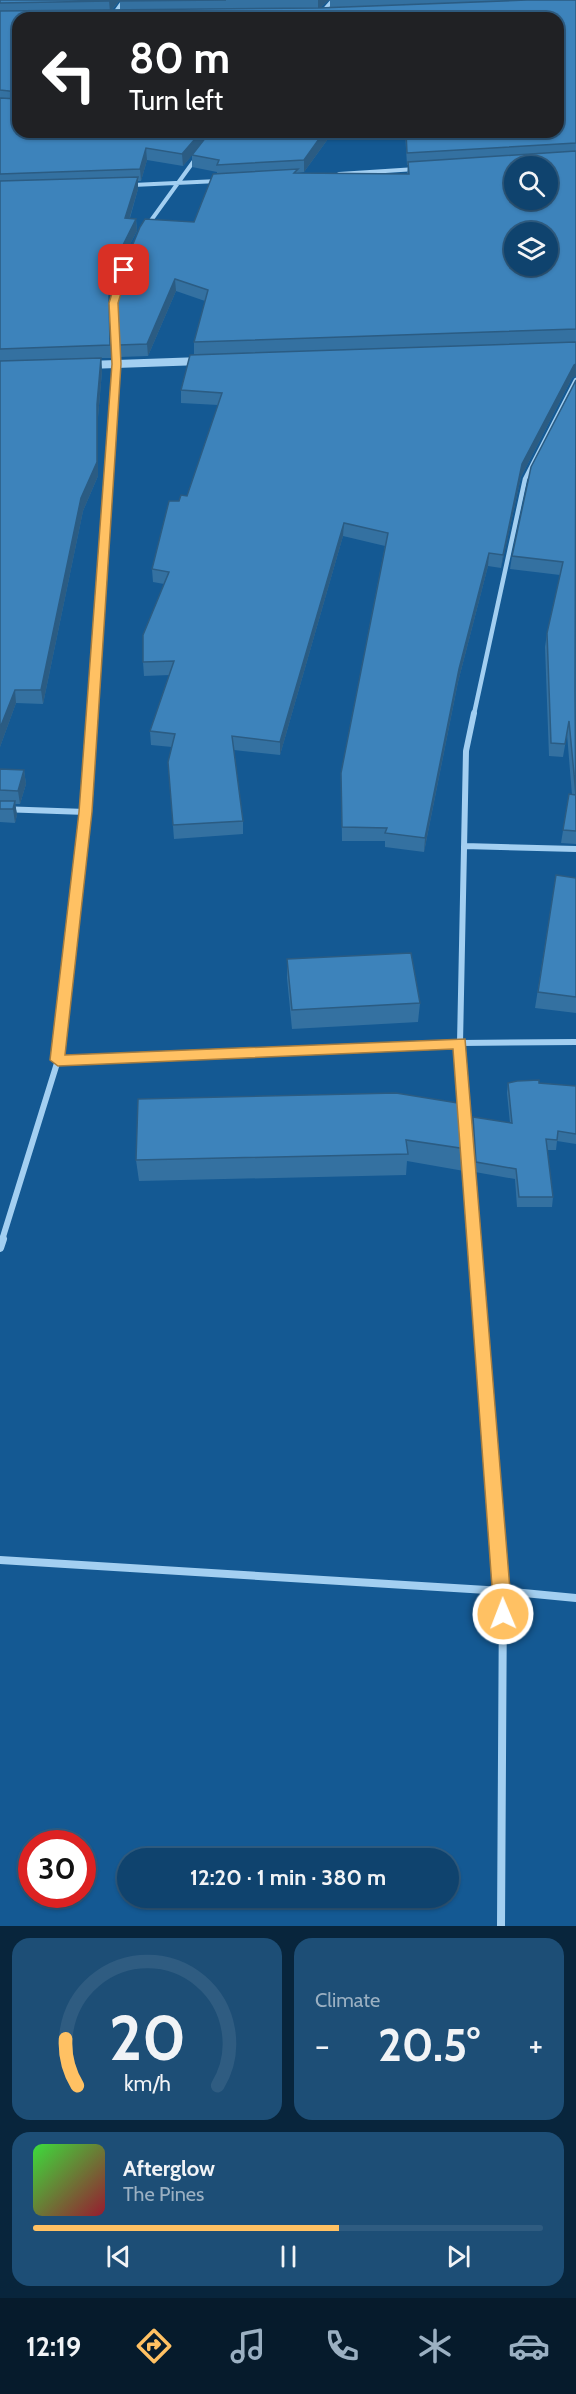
<!DOCTYPE html>
<meta charset="utf-8">
<style>
:root{--surface:#0f436e;--page:#1d4e76;--text:#f1f3f6;--muted:#9bb0c2;--line:#2f5c81;--accent:#ffc163}
body{margin:0;font-family:Cabin,sans-serif;background:var(--page);color:var(--text);height:100vh;display:flex;flex-direction:column;font-size:22px;white-space:nowrap}
*{box-sizing:border-box;margin:0}
p{font-size:20px;color:var(--muted)}
.icon{flex:none;width:33px;height:33px;fill:none;stroke:currentColor;stroke-width:2;stroke-linecap:round;stroke-linejoin:round}
.map{position:relative;height:1926px;overflow:hidden}
.sheet{display:flex;flex-direction:column;gap:12px;padding:12px;background:#08253c;flex:1}
.sheet>*{flex:none}
.hud{position:absolute;left:12px;top:12px;width:552px;height:126px;border-radius:18px;box-shadow:0 2px 4px #0004,0 0 0 2px var(--line);background:#202124;color:#fff;overflow:hidden}
.controls{position:absolute;left:504px;top:156px;display:grid;gap:12px}
.controls a{display:grid;place-items:center;width:54px;height:54px;border-radius:50%;background:var(--surface);box-shadow:0 2px 4px #0004,0 0 0 2px var(--line);font-size:30px}
.speed{position:absolute;left:18px;top:1830px;display:flex;gap:12px;font-size:30px;font-weight:700;text-align:center}
.speed>*{display:grid;place-content:center;width:78px;height:78px;border-radius:50%;background:var(--surface);box-shadow:0 2px 4px #0004,0 0 0 2px var(--line);line-height:1}
.speed .limit{border:9px solid #d22;background:#fff;color:#111}
.pin{position:absolute;display:grid;place-items:center;width:51px;height:51px;color:#fff;margin:-26px;border-radius:12px;box-shadow:0 3px 9px #0006}
.me{position:absolute;width:66px;margin:-33px;rotate:359deg;stroke-linejoin:round;filter:drop-shadow(0 0 4px #0008)}
.turn{display:flex;align-items:center;gap:21px;height:126px;padding:0 18px;font-size:27px}
.turn .icon{width:78px;height:78px;stroke-width:2.5}
.turn b{display:block;font-size:42px;line-height:51px}
.big{font-size:45px;font-weight:800;line-height:1.1}
.sheet .card{flex:1;display:flex;flex-direction:column;justify-content:center;gap:9px;min-width:0;padding:0 21px;border-radius:18px;background:var(--page)}
.sheet .dial{align-items:center;gap:0}
.dial svg{height:156px;overflow:visible;fill:none;stroke:var(--line);stroke-width:7;stroke-linecap:round;text-anchor:middle}
.dial text{fill:var(--text);stroke:none}
.song{display:flex;align-items:center;gap:18px}
.cover{width:72px;height:72px;border-radius:9px;background:linear-gradient(135deg,hsl(120 70% 55%),hsl(350 70% 35%))}
.played{height:6px;border-radius:3px;background:linear-gradient(90deg,var(--accent) 60%,var(--line) 60%)}
.keys{display:flex;justify-content:space-around;direction:ltr}
.heat{display:flex;justify-content:space-between;align-items:center;font-size:33px;direction:ltr}
.sheet .tiles{flex:1;display:grid;gap:12px;grid-template-columns:1fr 1fr}
.card:last-child{grid-column:span 2}
.trip{position:absolute;left:117px;top:1848px;width:342px;height:60px;border-radius:30px;background:var(--surface);box-shadow:0 2px 4px #0004,0 0 0 2px var(--line);font-weight:800;line-height:60px;text-align:center}
.dock{display:flex;height:96px;justify-content:space-around;align-items:center;background:#061b2c;color:var(--muted)}
.dock .icon{width:42px;height:42px}
.dock .active{color:var(--accent)}
.dock b{font-size:27px;color:var(--text)}
.map>svg:first-child{display:block}
.lines{fill:none;stroke-linecap:round;stroke-linejoin:round}
.minor-far3{stroke:#a3cff1;stroke-width:4}
.minor-far2{stroke:#a3cff1;stroke-width:4.5}
.minor-far1{stroke:#a3cff1;stroke-width:6}
.minor{stroke:#a3cff1;stroke-width:8}
.tertiary{stroke:#a3cff1;stroke-width:8}
.wall{fill:#3471a1;fill-rule:evenodd}
.shaded-wall{fill:#2b5c83}
.building{fill:#3d83bb;stroke:#2b5c83;stroke-width:1.5;fill-rule:evenodd}
.route{fill:#ffc163;stroke:#a67d40;stroke-width:1.5}
</style>
<div class="map">
<svg width="576" height="1926" viewBox="0 0 576 1926">
<rect width="100%" height="100%" fill="#145993"/>
<g class="lines">
<path class="minor-far3" d="M 112,17 L 124,0
M 317,18 L 333,0
M 339,174 L 416,169
M 133,185 L 218,181
M 147,226 L 196,158
M 114,310 L 121,277"/>
<path class="minor-far2" d="M 93,714 L 116,364 L 114,309
M 474,714 L 525,479 L 576,380"/>
<path class="minor-far1" d="M 474,713 L 466,751 L 460,1043 L 475,1240
M 0,809 L 86,812
M 464,846 L 576,849
M 58,1060 L 460,1043 L 576,1042
M 2,1240 L 58,1060 L 86,812 L 93,713"/>
<path class="minor" d="M 475,1239 L 503,1591 L 501,1926
M 0,1248 L 3,1239
M 0,1560 L 503,1591 L 576,1598"/>
<path class="tertiary" d="M 88,365 L 201,361"/>
</g>
<path class="wall" d="M 0,0 L 120,0 L 112,10 L 120,10 L 120,0 L 329,0 L 320,8 L 330,8 L 330,0 L 576,0 L 576,376 L 572,378 L 521,477 L 501,568 L 488,566 L 458,682 L 424,852 L 385,847 L 385,841 L 342,841 L 341,773 L 385,546 L 343,536 L 280,755 L 234,750 L 243,821 L 243,834 L 174,839 L 168,762 L 172,747 L 151,745 L 150,731 L 170,675 L 144,676 L 143,662 L 164,584 L 153,582 L 152,569 L 179,501 L 187,496 L 218,405 L 181,403 L 181,390 L 194,355 L 194,342 L 205,301 L 176,291 L 148,356 L 120,357 L 119,345 L 194,222 L 217,174 L 217,172 L 192,167 L 192,155 L 183,166 L 147,160 L 141,181 L 138,181 L 138,189 L 130,218 L 136,219 L 137,231 L 122,259 L 110,309 L 111,358 L 101,358 L 102,371 L 98,417 L 98,476 L 83,511 L 43,704 L 16,703 L 0,747 ZM 18,18 L 558,132 L 405,132 L 407,165 L 408,165 L 407,174 L 298,173 L 304,172 L 333,132 L 18,132 Z
M 576,380 L 576,844 L 561,843 L 569,794 L 572,795 L 567,734 L 563,757 L 549,756 L 545,647 L 547,633 L 560,575 L 510,569 L 512,556 Z
M 0,769 L 24,770 L 26,784 L 20,804 L 15,804 L 17,815 L 15,823 L 0,822 Z
M 556,875 L 576,878 L 576,1013 L 535,1008 Z
M 287,959 L 420,1003 L 418,1022 L 292,1029 L 287,978 Z
M 508,1083 L 539,1083 L 576,1086 L 576,1144 L 557,1141 L 556,1150 L 547,1150 L 553,1197 L 552,1207 L 517,1207 L 515,1179 L 475,1172 L 472,1127 L 473,1117 L 510,1123 L 507,1093 Z
M 464,1104 L 467,1149 L 464,1171 L 407,1161 L 406,1175 L 139,1181 L 136,1160 Z"/>
<path class="shaded-wall" d="M 111,0 L 120,0 L 110,12 L 109,1 Z
M 318,0 L 329,0 L 318,10 Z
M 201,132 L 212,132 L 183,166 L 182,154 Z
M 324,132 L 333,132 L 304,172 L 304,160 Z
M 146,148 L 147,160 L 141,181 L 140,169 Z
M 138,177 L 138,189 L 126,230 L 125,218 Z
M 136,219 L 137,231 L 122,259 L 110,309 L 111,358 L 109,296 L 122,247 Z
M 175,279 L 176,291 L 148,356 L 147,344 Z
M 101,358 L 102,371 L 98,417 L 98,476 L 83,511 L 43,704 L 41,690 L 81,498 L 97,404 Z
M 576,364 L 576,376 L 572,378 L 521,477 L 501,568 L 503,555 L 522,464 L 574,365 Z
M 344,523 L 343,536 L 280,755 L 280,742 Z
M 489,553 L 488,566 L 458,682 L 424,852 L 425,838 L 459,669 Z
M 15,690 L 16,703 L 0,747 L 0,728 Z
M 24,770 L 26,784 L 20,804 L 18,791 Z
M 15,801 L 17,815 L 15,823 L 13,809 Z"/>
<path class="building" d="M 0,0 L 111,0 L 109,1 L 0,3 Z
M 120,0 L 226,0 L 120,1 Z
M 527,0 L 576,0 L 576,143 L 407,153 L 406,132 L 558,132 L 558,18 L 18,18 L 18,92 L 0,90 L 0,11 L 319,8 Z
M 0,98 L 18,99 L 18,132 L 201,132 L 182,154 L 146,148 L 140,169 L 0,174 Z
M 210,132 L 324,132 L 304,160 L 217,165 L 219,160 L 192,155 Z
M 576,151 L 576,329 L 194,342 L 208,290 L 175,279 L 147,344 L 119,345 L 117,296 L 121,273 L 140,227 L 145,219 L 194,222 L 213,174 L 298,169 L 294,173 L 409,174 L 408,162 ZM 514,166 L 548,166 L 548,200 L 514,200 ZM 514,232 L 548,232 L 548,266 L 514,266 Z
M 138,177 L 125,218 L 136,219 L 122,247 L 109,296 L 110,345 L 0,349 L 0,181 Z
M 576,342 L 576,364 L 574,365 L 522,464 L 503,555 L 489,553 L 459,669 L 425,838 L 385,833 L 387,828 L 342,827 L 341,773 L 388,533 L 344,523 L 280,742 L 232,736 L 243,821 L 173,825 L 168,762 L 175,734 L 150,731 L 174,661 L 143,662 L 143,635 L 169,572 L 152,569 L 169,501 L 179,501 L 181,495 L 187,496 L 222,393 L 181,390 L 190,355 Z
M 101,358 L 97,404 L 97,462 L 81,498 L 41,690 L 15,690 L 0,728 L 0,361 Z
M 576,380 L 575,692 L 576,831 L 563,830 L 569,794 L 576,795 L 569,721 L 565,744 L 551,743 L 547,633 L 563,562 L 512,556 L 531,467 Z
M 0,769 L 24,770 L 18,791 L 0,790 Z
M 0,801 L 15,801 L 13,809 L 0,809 Z
M 556,875 L 576,878 L 576,997 L 538,992 Z
M 411,953 L 420,1003 L 292,1010 L 287,959 Z
M 539,1080 L 539,1083 L 576,1086 L 576,1134 L 558,1131 L 557,1140 L 546,1139 L 553,1197 L 519,1197 L 516,1169 L 476,1162 L 473,1117 L 512,1123 L 508,1083 L 517,1081 Z
M 396,1093 L 464,1104 L 467,1149 L 406,1140 L 408,1154 L 136,1160 L 138,1099 Z"/>
<path class="route" d="M 124,267 L 128,270 L 118,303 L 121,364 L 92,812 L 65,1055 L 465,1039 L 512,1614 L 510,1620 L 503,1623 L 497,1620 L 494,1614 L 453,1049 L 58,1066 L 50,1060 L 79,812 L 112,364 L 109,303 L 119,270 Z"/>
</svg>
<div class="controls">
<a><svg class="icon" aria-label="search" viewBox="0 0 24 24"><circle cx="10" cy="10" r="6"/><path d="M15 15l6 6"/></svg></a>
<a><svg class="icon" aria-label="layers" viewBox="0 0 24 24"><path d="M12 4l9 5-9 5-9-5zM3 14l9 5 9-5"/></svg></a>
</div>
<div class="speed"><div class="limit">30</div></div>
<div class="pin" style="left:124px;top:270px;background:#d93025"><svg class="icon" aria-label="arrive" viewBox="0 0 24 24"><path d="M6 21V4h12l-3 4 3 4H6"/></svg></div>
<svg class="me" style="left:503px;top:1614px" viewBox="-20 -20 40 40"><circle r="17" fill="#ffc163" stroke="#fff" stroke-width="3"/><path d="M0-11L8 9 0 5-8 9z" fill="#fff"/></svg>
<div class="trip">12:20 · 1 min · 380 m</div>
<div class="hud">
<div class="turn"><svg class="icon" aria-label="left" viewBox="0 0 24 24"><path d="M17 20v-9H6M10 6l-5 5 5 5"/></svg><div><b>80 m</b>Turn left</div></div>
</div>
</div>
<section class="sheet">
<div class="tiles">
<div class="card dial"><svg viewBox="0 0 100 80">
<path d="M14 69A42 42 0 1 1 86 69"/>
<path d="M14 69A42 42 0 0 1 8 45" stroke="#ffc163"/>
<text x="50" y="56" font-size="32" font-weight="700">20</text>
<text x="50" y="72" font-size="11">km/h</text>
</svg></div>
<div class="card"><p>Climate</p>
<div class="heat"><a>−</a><b class="big">20.5°</b><a>+</a></div>
</div>
<div class="card">
<div class="song"><i class="cover"></i><div><b>Afterglow</b><p>The Pines</p></div></div>
<div class="played"></div>
<div class="keys"><svg class="icon" aria-label="previous" viewBox="0 0 24 24"><path d="M18 5L8 12l10 7zM5 5v14"/></svg><svg class="icon" aria-label="pause" viewBox="0 0 24 24"><path d="M8 5v14M16 5v14"/></svg><svg class="icon" aria-label="next" viewBox="0 0 24 24"><path d="M6 5l10 7-10 7zM19 5v14"/></svg></div>
</div>
</div>
</section>
<nav class="dock">
<b>12:19</b>
<svg class="icon active" aria-label="directions" viewBox="0 0 24 24"><path d="M12 3l9 9-9 9-9-9zM9 14v-3h6M13 9l2 2-2 2"/></svg>
<svg class="icon" aria-label="music" viewBox="0 0 24 24"><path d="M9 18V5l10-2v13"/><circle cx="6" cy="18" r="3"/><circle cx="16" cy="16" r="3"/></svg>
<svg class="icon" aria-label="phone" viewBox="0 0 24 24"><path d="M5 4h4l2 5-3 2q2 4 5 5l2-3 5 2v4C11 20 4 13 5 4z"/></svg>
<svg class="icon" aria-label="climate" viewBox="0 0 24 24"><path d="M12 3v18M4 7l16 10M4 17L20 7"/></svg>
<svg class="icon" aria-label="car" viewBox="0 0 24 24"><path d="M5 17H2v-5l4-1 3-4h7l3 4 3 1v5h-3M9 17h6M6 11h13"/><circle cx="7" cy="17" r="2"/><circle cx="17" cy="17" r="2"/></svg>
</nav>
